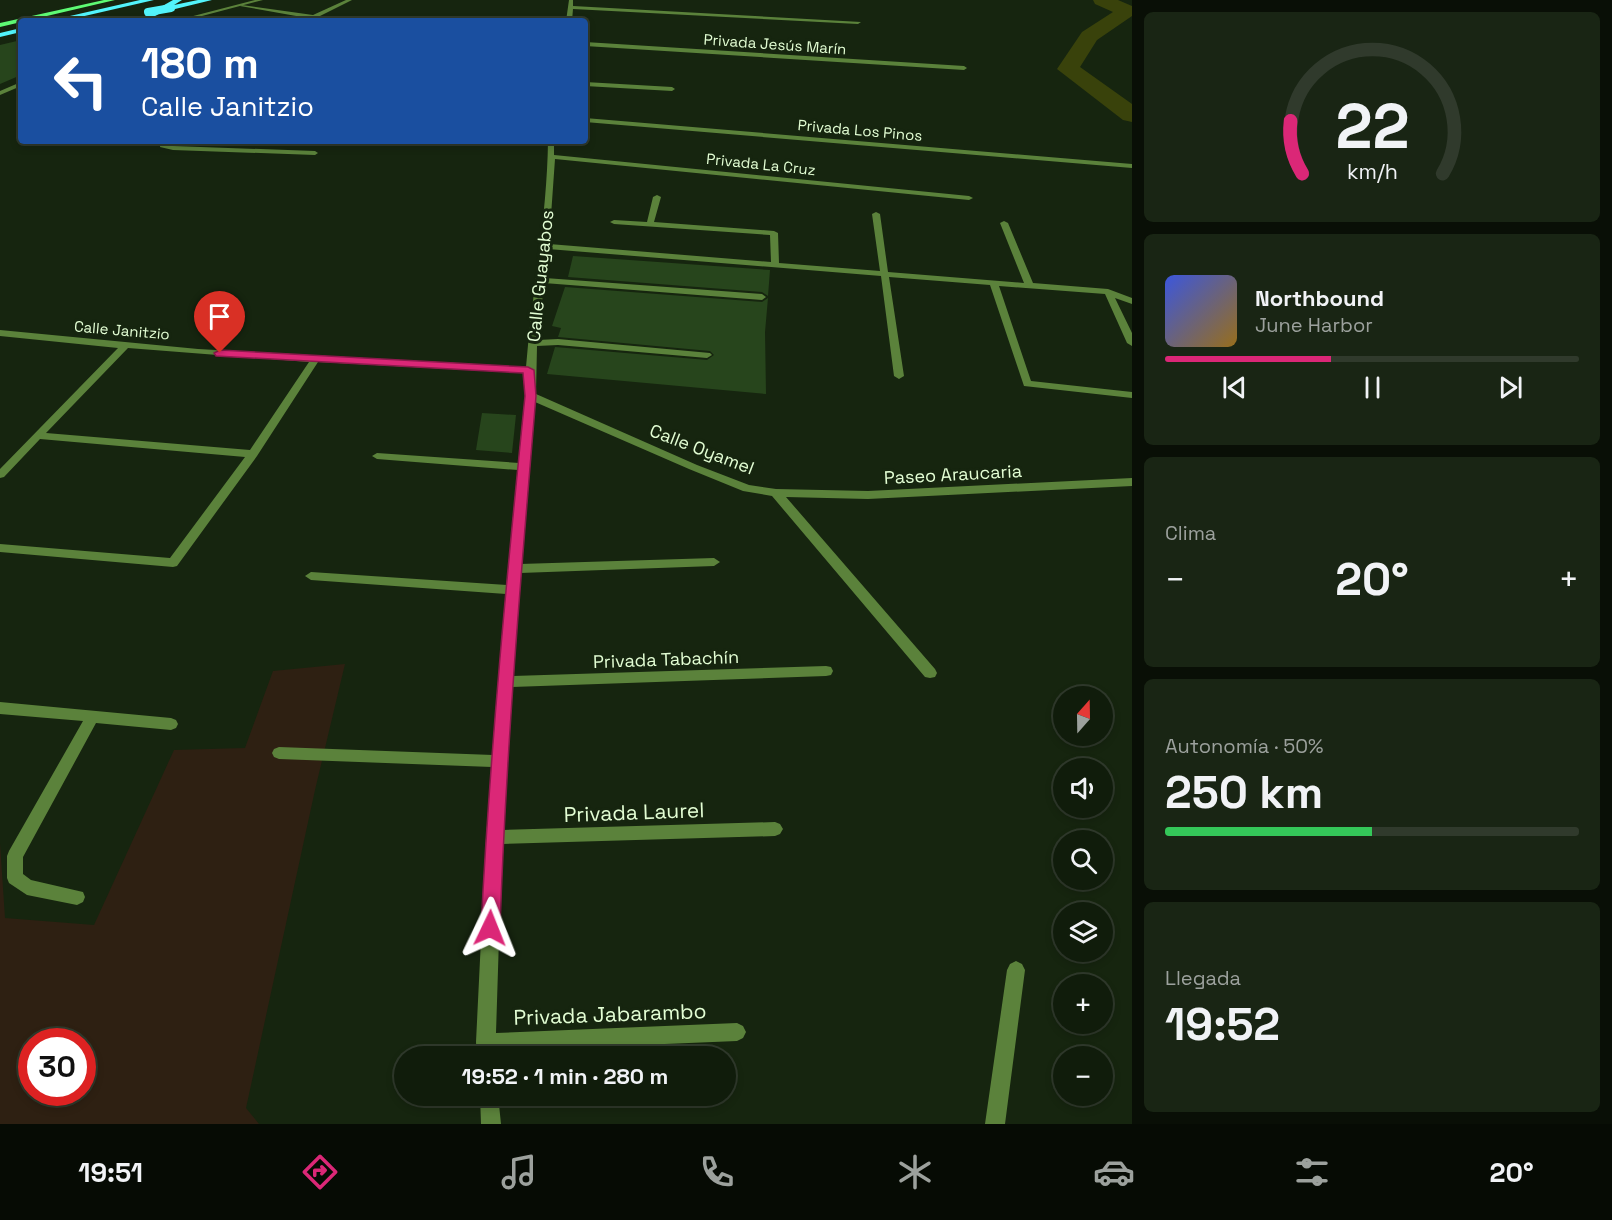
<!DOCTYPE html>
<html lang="es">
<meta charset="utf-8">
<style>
:root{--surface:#101c0b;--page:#192514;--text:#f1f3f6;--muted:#9ca19d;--line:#303a2c;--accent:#db2777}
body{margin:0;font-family:"Space Grotesk",sans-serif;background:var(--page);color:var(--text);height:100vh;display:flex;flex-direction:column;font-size:22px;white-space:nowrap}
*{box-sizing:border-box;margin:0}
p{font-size:20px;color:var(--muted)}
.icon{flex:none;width:33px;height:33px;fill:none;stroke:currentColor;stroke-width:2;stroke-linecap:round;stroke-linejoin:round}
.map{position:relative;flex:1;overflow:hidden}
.details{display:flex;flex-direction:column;gap:12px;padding:12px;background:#090f06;width:480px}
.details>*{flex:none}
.top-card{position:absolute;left:18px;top:18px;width:570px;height:126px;border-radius:6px;box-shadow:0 3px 9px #0003,0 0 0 2px var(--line);background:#1a4fa0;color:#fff;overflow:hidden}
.needle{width:39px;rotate:20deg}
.controls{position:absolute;left:1053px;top:686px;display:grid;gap:12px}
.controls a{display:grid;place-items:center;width:60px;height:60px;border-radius:50%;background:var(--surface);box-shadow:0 3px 9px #0003,0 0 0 2px var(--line);font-size:30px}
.speed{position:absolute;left:18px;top:1028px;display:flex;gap:12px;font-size:30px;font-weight:700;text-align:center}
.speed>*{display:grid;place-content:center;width:78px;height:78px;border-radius:50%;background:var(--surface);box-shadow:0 3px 9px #0003,0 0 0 2px var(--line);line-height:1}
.speed .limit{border:9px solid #d22;background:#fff;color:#111}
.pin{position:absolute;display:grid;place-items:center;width:51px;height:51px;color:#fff;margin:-62px -26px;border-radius:50% 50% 50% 0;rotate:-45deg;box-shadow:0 0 6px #0007}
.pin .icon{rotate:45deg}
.me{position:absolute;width:66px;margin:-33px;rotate:2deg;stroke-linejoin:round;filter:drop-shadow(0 0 4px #0008)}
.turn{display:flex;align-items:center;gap:21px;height:126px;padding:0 24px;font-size:27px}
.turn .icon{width:78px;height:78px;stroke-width:2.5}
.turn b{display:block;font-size:42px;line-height:51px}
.big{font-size:45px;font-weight:600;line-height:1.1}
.details .card{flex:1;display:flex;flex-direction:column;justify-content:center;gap:9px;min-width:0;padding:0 21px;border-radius:9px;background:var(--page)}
.details .dial{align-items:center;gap:0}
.dial svg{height:156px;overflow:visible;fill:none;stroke:var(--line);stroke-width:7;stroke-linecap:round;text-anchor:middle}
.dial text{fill:var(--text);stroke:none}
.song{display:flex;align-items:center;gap:18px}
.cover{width:72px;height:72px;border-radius:9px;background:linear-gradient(135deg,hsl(230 70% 55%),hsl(40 70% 35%))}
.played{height:6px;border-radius:3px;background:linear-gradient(90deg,var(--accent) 40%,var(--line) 40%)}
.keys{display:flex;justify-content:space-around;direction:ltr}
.heat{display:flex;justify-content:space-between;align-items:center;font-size:33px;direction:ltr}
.charge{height:9px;border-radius:4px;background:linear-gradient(90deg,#34c759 50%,var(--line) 0)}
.trip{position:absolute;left:394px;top:1046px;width:342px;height:60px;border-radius:30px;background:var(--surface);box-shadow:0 3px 9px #0003,0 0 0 2px var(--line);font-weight:600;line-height:60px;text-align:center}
.tabs{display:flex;height:96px;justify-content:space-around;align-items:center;background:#060b04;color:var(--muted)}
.tabs .icon{width:42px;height:42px}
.tabs .active{color:var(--accent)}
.tabs b{font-size:27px;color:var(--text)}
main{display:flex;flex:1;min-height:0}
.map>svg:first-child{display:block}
.green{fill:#2e2012;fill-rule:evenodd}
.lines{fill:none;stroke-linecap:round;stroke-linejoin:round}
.river{fill:#39420b;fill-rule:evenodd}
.building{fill:#27451c}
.minor{fill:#5b823b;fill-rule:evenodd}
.tertiary{fill:#5b823b;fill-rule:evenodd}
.primary{fill:#5efb74;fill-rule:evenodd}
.motorway{fill:#52f4fb;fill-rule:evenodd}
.motorway-bridge{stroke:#52f4fb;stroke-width:8}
.route{fill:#db2777;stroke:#8e194d;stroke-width:1.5}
.labels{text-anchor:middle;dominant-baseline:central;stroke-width:6;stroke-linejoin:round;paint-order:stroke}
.far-street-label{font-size:15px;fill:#e3fed4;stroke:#16250f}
.street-label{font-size:18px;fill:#e3fed4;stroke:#16250f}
.near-street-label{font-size:21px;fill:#e3fed4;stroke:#16250f}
</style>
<main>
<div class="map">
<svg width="1132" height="1124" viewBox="0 0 1132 1124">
<rect width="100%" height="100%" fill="#16250f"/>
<path class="green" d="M 345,664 L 315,790 L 246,1108 L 259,1124 L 0,1124 L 0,843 L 5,918 L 94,925 L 174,750 L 245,748 L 273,671 ZM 32,1041 L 82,1041 L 82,1092 L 32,1092 Z"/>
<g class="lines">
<path class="river" d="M 1093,0 L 1118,0 L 1132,6 L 1132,16 L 1097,40 L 1080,67 L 1132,104 L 1132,122 L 1123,120 L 1057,69 L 1082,32 L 1113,12 L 1095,4 Z"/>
</g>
<path class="building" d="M 21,40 L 21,75 L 0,84 L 0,45 Z
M 573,256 L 770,270 L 768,296 L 762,292 L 568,277 Z
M 565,287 L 762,302 L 768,298 L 765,332 L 766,394 L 547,374 L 555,347 L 707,360 L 714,355 L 710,351 L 558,337 L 561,328 L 552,326 Z
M 482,413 L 516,415 L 512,453 L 476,450 Z"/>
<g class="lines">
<path class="minor" d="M 346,0 L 352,0 L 320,16 L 407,21 L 313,19 L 240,6 L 242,5 L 313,15 Z
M 569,0 L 573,0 L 573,6 L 861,22 L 858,24 L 573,9 L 572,21 L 566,21 Z
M 585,42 L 964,66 L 967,68 L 964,70 L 585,46 Z
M 585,82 L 672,87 L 675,89 L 672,91 L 585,86 Z
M 585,118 L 1132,164 L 1132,168 L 585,122 Z
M 161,141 L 167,141 L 166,145 L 173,146 L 315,151 L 318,153 L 315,155 L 173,150 L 160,147 Z
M 548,141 L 554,141 L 554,155 L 969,196 L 973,198 L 969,200 L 555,159 L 549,244 L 771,262 L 770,235 L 614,224 L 610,222 L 614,220 L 647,222 L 653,197 L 657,195 L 661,197 L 654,222 L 774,231 L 778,233 L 779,263 L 880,271 L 872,214 L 876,212 L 880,214 L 888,272 L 1024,283 L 1000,223 L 1004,221 L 1008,223 L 1033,283 L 1108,289 L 1132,298 L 1132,304 L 1115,298 L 1132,333 L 1132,346 L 1127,343 L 1105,294 L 999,286 L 1031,381 L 1132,392 L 1132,398 L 1024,386 L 990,285 L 889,277 L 904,376 L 899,379 L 894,376 L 881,276 L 548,249 L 545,278 L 762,294 L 766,297 L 762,300 L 544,283 L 538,340 L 558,339 L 710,353 L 712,355 L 707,358 L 558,345 L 537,346 L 536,394 L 697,465 L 749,485 L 776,489 L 868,491 L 1132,478 L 1132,486 L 868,499 L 786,497 L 935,669 L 937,673 L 935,677 L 930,678 L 925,677 L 772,496 L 743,491 L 689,469 L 535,402 L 520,564 L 714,558 L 720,562 L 714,566 L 520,573 L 513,676 L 826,666 L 831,667 L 833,671 L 831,675 L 826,676 L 512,687 L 502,830 L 775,822 L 780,824 L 783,829 L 780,834 L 775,836 L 502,844 L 496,1033 L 737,1023 L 743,1026 L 746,1032 L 743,1038 L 737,1041 L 495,1051 L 495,1056 L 477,1056 L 476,1042 L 486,837 L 492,767 L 279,759 L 274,757 L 272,753 L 274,749 L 279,747 L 493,755 L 506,594 L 311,580 L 305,576 L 311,572 L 507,585 L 518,470 L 377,459 L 372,456 L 377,453 L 519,463 L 526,396 L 526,373 L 318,362 L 257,456 L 177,566 L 173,567 L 0,552 L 0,544 L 170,558 L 245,457 L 40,439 L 4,477 L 0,478 L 0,469 L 118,348 L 0,336 L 0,330 L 198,349 L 526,367 C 532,290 547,219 548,141 ZM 128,348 L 309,362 L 250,450 L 46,433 Z
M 0,702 L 171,718 L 176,720 L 178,724 L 176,728 L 171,730 L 96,723 L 23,857 L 23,874 L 31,880 L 83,892 L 85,897 L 83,902 L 77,905 L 27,895 L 9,883 L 7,878 L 7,856 L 9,851 L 83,721 L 0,714 Z
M 1016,961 L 1022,964 L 1025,970 L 1005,1124 L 985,1124 L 1007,970 L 1010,964 Z
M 480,1095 L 498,1095 L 501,1124 L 481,1124 Z"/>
<path class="tertiary" d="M 255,0 L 263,0 L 183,21 L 174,21 Z
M 21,82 L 21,86 L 0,95 L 0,91 Z"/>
<path class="primary" d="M 104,0 L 115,0 L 0,27 L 0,23 Z"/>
<path class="motorway" d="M 140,0 L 154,0 L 63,21 L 48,21 Z
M 173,0 L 182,0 L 174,5 L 198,0 L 212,0 L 171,10 L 168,9 L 146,21 L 136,21 Z
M 21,28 L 21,32 L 0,37 L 0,33 Z"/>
<path class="motorway-bridge" d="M 148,12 L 171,8"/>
</g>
<path class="route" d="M 220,350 L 528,367 L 534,370 L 536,396 C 521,573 506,751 500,928 L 497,935 L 490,938 L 484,935 L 481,928 C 490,751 507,573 525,396 L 523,373 L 216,356 L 214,353 Z"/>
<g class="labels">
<g class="far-street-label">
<text transform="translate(775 44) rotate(4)">Privada Jesús Marín</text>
<text transform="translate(860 130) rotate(5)">Privada Los Pinos</text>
<text transform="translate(761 164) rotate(6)">Privada La Cruz</text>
<text transform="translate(122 330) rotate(5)">Calle Janitzio</text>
</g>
<g class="street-label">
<text transform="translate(540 276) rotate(-84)">Calle Guayabos</text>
<text transform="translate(702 449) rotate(21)">Calle Oyamel</text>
<text transform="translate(953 474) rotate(-3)">Paseo Araucaria</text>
<text transform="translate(666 659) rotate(-2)">Privada Tabachín</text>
</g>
<g class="near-street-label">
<text transform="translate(634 812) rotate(-2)">Privada Laurel</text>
<text transform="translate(610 1014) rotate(-2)">Privada Jabarambo</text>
</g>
</g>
</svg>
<div class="controls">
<a><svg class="needle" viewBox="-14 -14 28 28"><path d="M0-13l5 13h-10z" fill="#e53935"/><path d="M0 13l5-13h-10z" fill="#9ca19d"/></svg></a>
<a><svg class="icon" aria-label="sound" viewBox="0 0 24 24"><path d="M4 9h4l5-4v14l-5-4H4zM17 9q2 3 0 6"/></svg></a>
<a><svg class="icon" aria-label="search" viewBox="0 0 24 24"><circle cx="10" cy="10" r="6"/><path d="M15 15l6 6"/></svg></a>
<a><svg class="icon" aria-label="layers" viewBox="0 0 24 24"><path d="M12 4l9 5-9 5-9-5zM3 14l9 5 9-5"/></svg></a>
<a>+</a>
<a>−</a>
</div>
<div class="speed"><div class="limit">30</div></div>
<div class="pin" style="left:220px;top:353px;background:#d93025"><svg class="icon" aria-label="arrive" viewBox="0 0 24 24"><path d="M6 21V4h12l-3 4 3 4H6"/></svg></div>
<svg class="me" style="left:490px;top:928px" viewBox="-20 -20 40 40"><path d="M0-17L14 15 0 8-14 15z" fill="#db2777" stroke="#fff" stroke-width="4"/></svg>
<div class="trip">19:52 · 1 min · 280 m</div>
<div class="top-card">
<div class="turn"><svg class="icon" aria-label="left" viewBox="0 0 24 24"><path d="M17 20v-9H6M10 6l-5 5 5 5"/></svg><div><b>180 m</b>Calle Janitzio</div></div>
</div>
</div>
<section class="details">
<div class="card dial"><svg viewBox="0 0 100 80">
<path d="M14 69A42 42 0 1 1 86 69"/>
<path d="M14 69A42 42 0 0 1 8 42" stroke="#db2777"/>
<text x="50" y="56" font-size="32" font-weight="700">22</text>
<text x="50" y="72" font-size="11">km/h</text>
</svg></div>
<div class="card">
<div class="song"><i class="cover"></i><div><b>Northbound</b><p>June Harbor</p></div></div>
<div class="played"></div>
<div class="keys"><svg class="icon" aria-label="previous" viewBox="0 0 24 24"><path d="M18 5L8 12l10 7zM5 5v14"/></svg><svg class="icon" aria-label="pause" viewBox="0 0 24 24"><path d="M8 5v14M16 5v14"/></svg><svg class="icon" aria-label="next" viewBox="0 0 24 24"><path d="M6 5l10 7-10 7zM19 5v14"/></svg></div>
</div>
<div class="card"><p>Clima</p>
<div class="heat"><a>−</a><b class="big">20°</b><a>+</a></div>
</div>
<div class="card"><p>Autonomía · 50%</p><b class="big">250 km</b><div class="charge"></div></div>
<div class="card"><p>Llegada</p><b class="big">19:52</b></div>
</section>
</main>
<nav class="tabs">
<b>19:51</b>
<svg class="icon active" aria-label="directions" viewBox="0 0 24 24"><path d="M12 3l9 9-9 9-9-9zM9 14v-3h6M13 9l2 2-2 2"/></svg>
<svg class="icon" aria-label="music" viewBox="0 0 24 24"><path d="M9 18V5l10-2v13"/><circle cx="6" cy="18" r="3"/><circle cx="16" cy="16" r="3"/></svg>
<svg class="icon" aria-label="phone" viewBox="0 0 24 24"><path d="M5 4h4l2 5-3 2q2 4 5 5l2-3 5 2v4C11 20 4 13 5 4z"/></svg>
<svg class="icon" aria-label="climate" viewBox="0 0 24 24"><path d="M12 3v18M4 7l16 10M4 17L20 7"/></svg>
<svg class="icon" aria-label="car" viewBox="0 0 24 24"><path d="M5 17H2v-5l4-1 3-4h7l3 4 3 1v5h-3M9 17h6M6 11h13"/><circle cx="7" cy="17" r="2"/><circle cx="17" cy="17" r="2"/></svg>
<svg class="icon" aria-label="filters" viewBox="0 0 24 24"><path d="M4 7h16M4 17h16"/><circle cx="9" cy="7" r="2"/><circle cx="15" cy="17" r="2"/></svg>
<b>20°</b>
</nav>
